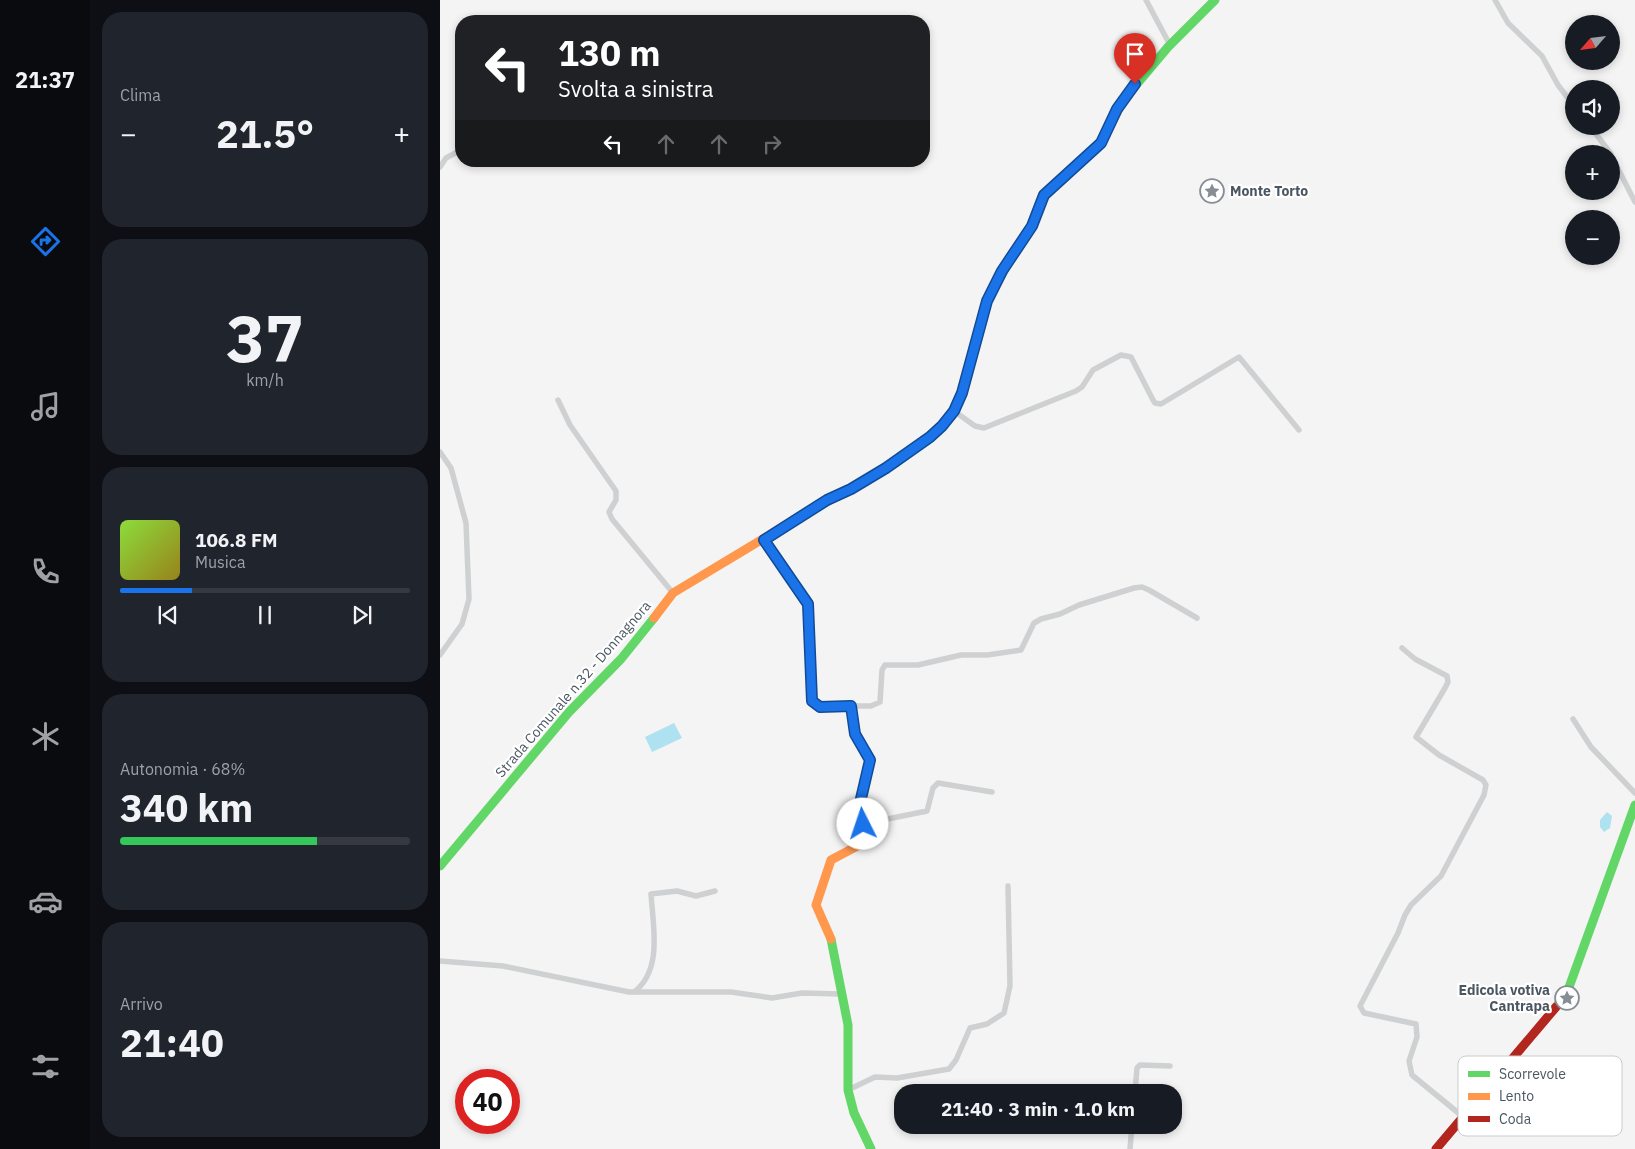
<!DOCTYPE html>
<html lang="it">
<meta charset="utf-8">
<style>
:root{--surface:#171b24;--page:#20242c;--text:#f1f3f6;--muted:#9ea1a6;--line:#363941;--accent:#1a73e8}
body{margin:0;font-family:"IBM Plex Sans",sans-serif;background:var(--page);color:var(--text);height:100vh;display:flex;flex-direction:column;font-size:19px;white-space:nowrap}
*{box-sizing:border-box;margin:0}
p{font-size:16px;color:var(--muted)}
.icon{flex:none;width:28px;height:28px;fill:none;stroke:currentColor;stroke-width:2;stroke-linecap:round;stroke-linejoin:round}
.map{position:relative;flex:1;overflow:hidden}
.panel{display:flex;flex-direction:column;gap:12px;padding:12px;background:#0d0f14;width:350px}
.panel>*{flex:none}
.top-card{position:absolute;left:15px;top:15px;width:475px;height:152px;border-radius:20px;box-shadow:0 2px 8px #0003;background:#202124;color:#fff;overflow:hidden}
.needle{width:32px;rotate:242deg}
.controls{position:absolute;left:1125px;top:15px;display:grid;gap:10px}
.controls a{display:grid;place-items:center;width:55px;height:55px;border-radius:50%;background:var(--surface);box-shadow:0 2px 8px #0003;font-size:25px}
.speed{position:absolute;left:15px;top:1069px;display:flex;gap:10px;font-size:25px;font-weight:700;text-align:center}
.speed>*{display:grid;place-content:center;width:65px;height:65px;border-radius:50%;background:var(--surface);box-shadow:0 2px 8px #0003;line-height:1}
.speed .limit{border:8px solid #d22;background:#fff;color:#111}
.pin{position:absolute;display:grid;place-items:center;width:42px;height:42px;color:#fff;margin:-51px -21px;border-radius:50% 50% 50% 0;rotate:-45deg;box-shadow:0 0 5px #0007}
.pin .icon{rotate:45deg}
.me{position:absolute;width:55px;margin:-28px;rotate:356deg;stroke-linejoin:round;filter:drop-shadow(0 0 4px #0008)}
.turn{display:flex;align-items:center;gap:18px;height:105px;padding:0 20px;font-size:22px}
.turn .icon{width:65px;height:65px;stroke-width:2.5}
.turn b{display:block;font-size:35px;line-height:42px}
.lanes{display:flex;align-items:center;height:48px;padding:0 20px;background:#0003;justify-content:center;gap:25px;direction:ltr}
.lanes .off{opacity:.35}
.big{font-size:38px;font-weight:700;line-height:1.1}
.panel .widget{flex:1;display:flex;flex-direction:column;justify-content:center;gap:8px;min-width:0;padding:0 18px;border-radius:20px;background:var(--page)}
.panel .dial{align-items:center;gap:0}
.dial b{font-size:65px;line-height:1}
.song{display:flex;align-items:center;gap:15px}
.cover{width:60px;height:60px;border-radius:8px;background:linear-gradient(135deg,hsl(90 70% 55%),hsl(50 70% 35%))}
.played{height:5px;border-radius:2px;background:linear-gradient(90deg,var(--accent) 25%,var(--line) 25%)}
.keys{display:flex;justify-content:space-around;direction:ltr}
.heat{display:flex;justify-content:space-between;align-items:center;font-size:28px;direction:ltr}
.charge{height:8px;border-radius:4px;background:linear-gradient(90deg,#34c759 68%,var(--line) 0)}
.trip{position:absolute;left:454px;top:1084px;width:288px;height:50px;border-radius:20px;background:var(--surface);box-shadow:0 2px 8px #0003;font-weight:700;line-height:50px;text-align:center}
main{display:flex;flex:1;min-height:0}
.dock{display:flex;flex-direction:column;width:90px;justify-content:space-around;align-items:center;background:#090b0e;color:var(--muted)}
.dock .icon{width:35px;height:35px}
.dock .current{color:var(--accent)}
.dock b{font-size:22px;color:var(--text)}
.map>svg:first-child{display:block}
.water{fill:#aee2f0}
.lines{fill:none;stroke-linecap:round;stroke-linejoin:round}
.street{stroke:#ced0d2;stroke-width:5.5}
.fast{stroke:#63d668;stroke-width:9}
.slow{stroke:#ff974d;stroke-width:9}
.jam{stroke:#b3261e;stroke-width:9}
.route-casing{stroke:#114b97;stroke-width:12}
.route{stroke:#1a73e8;stroke-width:9}
.labels{text-anchor:middle;dominant-baseline:central;stroke-width:4.5;stroke-linejoin:round;paint-order:stroke}
.poi-label{font-size:14px;font-weight:bold;fill:#4a5661;stroke:#fff;text-anchor:start}
.street-label{font-size:14px;fill:#4a5661;stroke:#fff}
.key{fill:#fff;stroke:#c9ccd0;stroke-width:1}
.key-label{font-size:14px;fill:#4a5661}
</style>
<main>
<nav class="dock">
<b>21:37</b>
<svg class="icon current" aria-label="directions" viewBox="0 0 24 24"><path d="M12 3l9 9-9 9-9-9zM9 14v-3h6M13 9l2 2-2 2"/></svg>
<svg class="icon" aria-label="music" viewBox="0 0 24 24"><path d="M9 18V5l10-2v13"/><circle cx="6" cy="18" r="3"/><circle cx="16" cy="16" r="3"/></svg>
<svg class="icon" aria-label="phone" viewBox="0 0 24 24"><path d="M5 4h4l2 5-3 2q2 4 5 5l2-3 5 2v4C11 20 4 13 5 4z"/></svg>
<svg class="icon" aria-label="climate" viewBox="0 0 24 24"><path d="M12 3v18M4 7l16 10M4 17L20 7"/></svg>
<svg class="icon" aria-label="car" viewBox="0 0 24 24"><path d="M5 17H2v-5l4-1 3-4h7l3 4 3 1v5h-3M9 17h6M6 11h13"/><circle cx="7" cy="17" r="2"/><circle cx="17" cy="17" r="2"/></svg>
<svg class="icon" aria-label="filters" viewBox="0 0 24 24"><path d="M4 7h16M4 17h16"/><circle cx="9" cy="7" r="2"/><circle cx="15" cy="17" r="2"/></svg>
</nav>
<section class="panel">
<div class="widget"><p>Clima</p>
<div class="heat"><a>−</a><b class="big">21.5°</b><a>+</a></div>
</div>
<div class="widget dial"><b>37</b><p>km/h</p></div>
<div class="widget">
<div class="song"><i class="cover"></i><div><b>106.8 FM</b><p>Musica</p></div></div>
<div class="played"></div>
<div class="keys"><svg class="icon" aria-label="previous" viewBox="0 0 24 24"><path d="M18 5L8 12l10 7zM5 5v14"/></svg><svg class="icon" aria-label="pause" viewBox="0 0 24 24"><path d="M8 5v14M16 5v14"/></svg><svg class="icon" aria-label="next" viewBox="0 0 24 24"><path d="M6 5l10 7-10 7zM19 5v14"/></svg></div>
</div>
<div class="widget"><p>Autonomia · 68%</p><b class="big">340 km</b><div class="charge"></div></div>
<div class="widget"><p>Arrivo</p><b class="big">21:40</b></div>
</section>
<div class="map">
<svg width="1195" height="1149" viewBox="0 0 1195 1149">
<rect width="100%" height="100%" fill="#f4f4f4"/>
<path class="water" d="M 234,723 L 242,738 L 212,752 L 205,737 Z
M 1167,812 L 1172,816 L 1170,828 L 1164,832 L 1160,827 L 1160,820 Z"/>
<g class="lines">
<path class="street" d="M 706,0 L 730,45
M 1055,0 L 1068,23 L 1102,56 L 1118,85 L 1134,106
M 1150,126 L 1171,154
M 1171,155 L 1195,202
M 0,167 L 6,158 L 21,150
M 118,400 L 130,425 L 176,491 L 176,500 L 169,512 L 172,519 L 233,593
M 514,411 L 535,426 L 544,428 L 636,391 L 642,387 L 653,370 L 681,355 L 691,357 L 713,400 L 715,403 L 721,404 L 799,357 L 859,430
M 0,452 L 11,468 L 26,523 L 29,599 L 22,624 L 0,655
M 962,648 L 975,659 L 1007,676 L 1008,682 L 1005,688 L 976,737 L 999,755 L 1043,780 L 1046,785 L 1044,795 L 1001,876 L 971,905 L 965,915 L 958,933 L 920,1006 L 924,1013 L 976,1024 L 977,1037 L 969,1061 L 972,1075 L 1022,1116
M 411,706 L 431,706 L 440,702 L 442,670 L 445,665 L 478,665 L 521,655 L 547,655 L 581,650 L 594,623 L 601,619 L 620,614 L 639,605 L 694,588 L 702,587 L 709,590 L 757,618
M 1133,719 L 1151,747 L 1195,793
M 423,824 L 487,811 L 493,788 L 498,783 L 552,792
M 0,961 L 63,966 L 189,992 L 291,992 L 332,998 L 362,993 L 400,994
M 194,992 C 223,970 213,926 211,894 L 237,891 L 256,896 L 275,891
M 408,1090 L 435,1077 L 457,1078 L 509,1069 L 516,1060 L 530,1028 L 547,1024 L 564,1013 L 570,986 L 568,886
M 695,1092 L 697,1068 L 700,1065 L 730,1066
M 690,1149 L 692,1125"/>
<path class="fast" d="M 696,85 L 728,47 L 775,0
M 341,528 L 457,462 L 491,436 L 504,423 L 514,409 L 525,383 L 547,301 L 571,258
M 0,866 L 129,712 L 181,659 L 214,618
M 391,939 L 408,1025 L 408,1090 L 414,1113 L 431,1149
M 1116,1007 L 1128,990 L 1195,805"/>
<path class="slow" d="M 571,258 L 591,226 L 605,195 L 660,144 L 682,103 L 696,85
M 214,618 L 233,593 L 341,528
M 391,939 L 376,905 L 391,860 L 421,844 L 424,838 L 420,803 L 430,760 L 414,730"/>
<path class="jam" d="M 324,540 L 368,604 L 372,701 L 381,707 L 411,706 L 414,730
M 996,1149 L 1116,1007"/>
</g>
<g class="lines">
<g class="route-casing">
<path id="route" d="M 423,824 L 420,803 L 430,760 L 415,734 L 411,706 L 380,707 L 372,701 L 368,604 L 324,540 L 387,500 L 411,489 L 446,468 L 490,437 L 502,426 L 514,411 L 522,393 L 547,301 L 562,271 L 592,226 L 604,195 L 661,143 L 677,109 L 695,84"/>
</g>
<use href="#route" class="route"/>
</g>
<defs>
<g id="sight-ring" transform="scale(1.25)"><circle r="9.5" fill="#fff" stroke="#868d94" stroke-width="1.5"/><path d="M0-6L1.8-2.2L6-1.7L2.9 1.2L3.7 5.4L0 3.3L-3.7 5.4L-2.9 1.2L-6-1.7L-1.8-2.2Z" fill="#868d94"/></g>
</defs>
<g fill-rule="evenodd">
<use href="#sight-ring" x="772" y="191"/>
<use href="#sight-ring" x="1127" y="998"/>
</g>
<g class="labels">
<g class="poi-label">
<text x="790" y="191">Monte Torto</text>
<text x="1110" y="990" text-anchor="end">Edicola votiva<tspan x="1110" dy="16">Cantrapa</tspan></text>
</g>
<g class="street-label">
<text transform="translate(133 689) rotate(-49)">Strada Comunale n.32 - Donnagnora</text>
</g>
</g>
<rect x="1018" y="1056" width="164" height="80" rx="8" class="key"/>
<rect x="1028" y="1071" width="22" height="6" fill="#63d668"/>
<rect x="1028" y="1093" width="22" height="7" fill="#ff974d"/>
<rect x="1028" y="1116" width="22" height="6" fill="#b3261e"/>
<g class="key-label">
<text x="1059" y="1079">Scorrevole</text>
<text x="1059" y="1101">Lento</text>
<text x="1059" y="1124">Coda</text>
</g>
</svg>
<div class="controls">
<a><svg class="needle" viewBox="-14 -14 28 28"><path d="M0-13l5 13h-10z" fill="#e53935"/><path d="M0 13l5-13h-10z" fill="#9ea1a6"/></svg></a>
<a><svg class="icon" aria-label="sound" viewBox="0 0 24 24"><path d="M4 9h4l5-4v14l-5-4H4zM17 9q2 3 0 6"/></svg></a>
<a>+</a>
<a>−</a>
</div>
<div class="speed"><div class="limit">40</div></div>
<div class="pin" style="left:695px;top:84px;background:#d93025"><svg class="icon" aria-label="arrive" viewBox="0 0 24 24"><path d="M6 21V4h12l-3 4 3 4H6"/></svg></div>
<svg class="me" style="left:423px;top:824px" viewBox="-20 -20 40 40"><circle r="19" fill="#fff"/><path d="M0-13L10 11 0 6-10 11z" fill="#1a73e8"/></svg>
<div class="trip">21:40 · 3 min · 1.0 km</div>
<div class="top-card">
<div class="turn"><svg class="icon" aria-label="left" viewBox="0 0 24 24"><path d="M17 20v-9H6M10 6l-5 5 5 5"/></svg><div><b>130 m</b>Svolta a sinistra</div></div>
<div class="lanes"><svg class="icon" aria-label="left" viewBox="0 0 24 24"><path d="M17 20v-9H6M10 6l-5 5 5 5"/></svg><svg class="icon off" aria-label="ahead" viewBox="0 0 24 24"><path d="M12 20V5M6 11l6-6 6 6"/></svg><svg class="icon off" aria-label="ahead" viewBox="0 0 24 24"><path d="M12 20V5M6 11l6-6 6 6"/></svg><svg class="icon off" aria-label="right" viewBox="0 0 24 24"><path d="M7 20v-9h11M14 6l5 5-5 5"/></svg></div>
</div>
</div>
</main>
